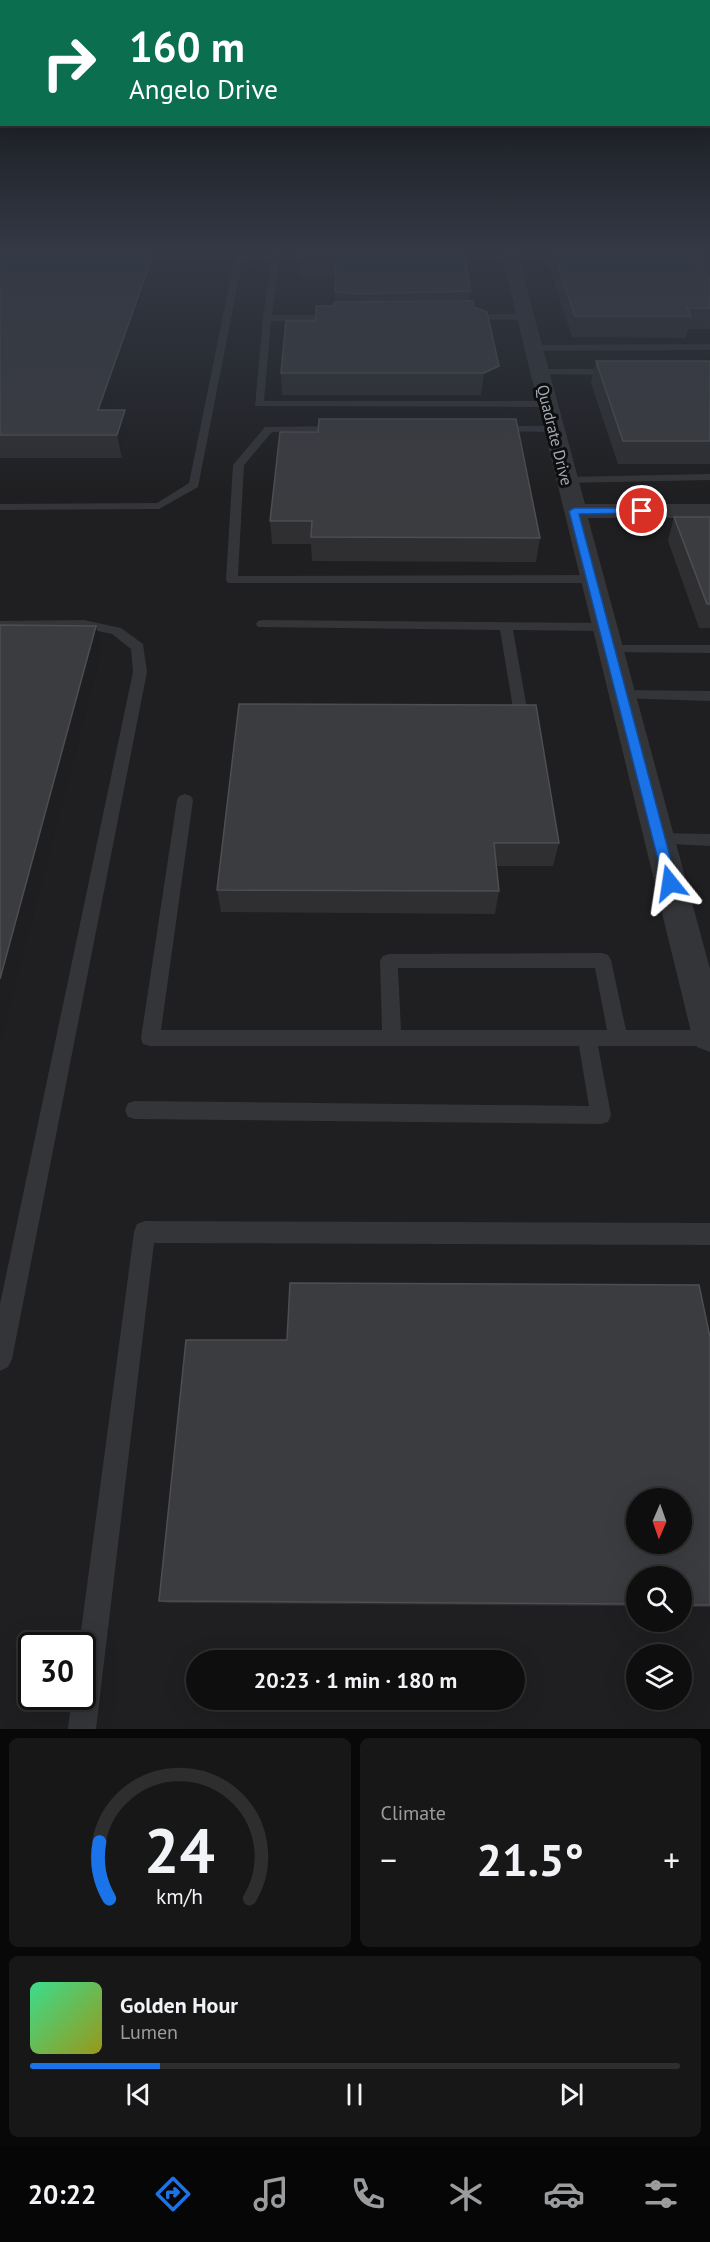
<!DOCTYPE html>
<meta charset="utf-8">
<style>
:root{--surface:#0e0e0f;--page:#171718;--text:#f1f3f6;--muted:#9b9c9e;--line:#2e2e2f;--accent:#1a73e8}
body{margin:0;font-family:"PT Sans",sans-serif;background:var(--page);color:var(--text);height:100vh;display:flex;flex-direction:column;font-size:22px;white-space:nowrap}
*{box-sizing:border-box;margin:0}
p{font-size:20px;color:var(--muted)}
.icon{flex:none;width:33px;height:33px;fill:none;stroke:currentColor;stroke-width:2;stroke-linecap:round;stroke-linejoin:round}
.map{position:relative;height:1729px;overflow:hidden}
.details{display:flex;flex-direction:column;gap:9px;padding:9px;background:#080808;flex:1}
.details>*{flex:none}
.hud{position:absolute;left:0px;top:0px;width:711px;height:126px;box-shadow:0 6px 24px #0002,0 0 0 2px var(--line);background:#0b6e4f;color:#fff;overflow:hidden}
.needle{width:39px;rotate:182deg}
.buttons{position:absolute;left:626px;top:1488px;display:grid;gap:12px}
.buttons a{display:grid;place-items:center;width:66px;height:66px;border-radius:50%;background:var(--surface);box-shadow:0 6px 24px #0002,0 0 0 2px var(--line);font-size:30px}
.speed{position:absolute;left:18px;top:1632px;display:flex;gap:12px;font-size:30px;font-weight:700;text-align:center}
.speed>*{display:grid;place-content:center;width:78px;height:78px;border-radius:50%;background:var(--surface);box-shadow:0 6px 24px #0002,0 0 0 2px var(--line);line-height:1}
.speed .limit{border:3px solid #111;border-radius:9px;background:#fff;color:#111}
.pin{position:absolute;display:grid;place-items:center;width:51px;height:51px;color:#fff;margin:-26px;border:3px solid #fff;border-radius:50%;box-shadow:0 2px 6px #0007}
.me{position:absolute;width:66px;margin:-33px;rotate:345deg;stroke-linejoin:round;filter:drop-shadow(0 0 4px #0008)}
.turn{display:flex;align-items:center;gap:21px;height:126px;padding:0 30px;font-size:27px}
.turn .icon{width:78px;height:78px;stroke-width:2.5}
.turn b{display:block;font-size:42px;line-height:51px}
.big{font-size:45px;font-weight:600;line-height:1.1}
.details .card{flex:1;display:flex;flex-direction:column;justify-content:center;gap:9px;min-width:0;padding:0 21px;border-radius:9px;background:var(--page)}
.details .dial{align-items:center;gap:0}
.dial svg{height:156px;overflow:visible;fill:none;stroke:var(--line);stroke-width:7;stroke-linecap:round;text-anchor:middle}
.dial text{fill:var(--text);stroke:none}
.song{display:flex;align-items:center;gap:18px}
.cover{width:72px;height:72px;border-radius:9px;background:linear-gradient(135deg,hsl(150 70% 55%),hsl(60 70% 35%))}
.played{height:6px;border-radius:3px;background:linear-gradient(90deg,var(--accent) 20%,var(--line) 20%)}
.keys{display:flex;justify-content:space-around;direction:ltr}
.heat{display:flex;justify-content:space-between;align-items:center;font-size:33px;direction:ltr}
.details .tiles{flex:1;display:grid;gap:9px;grid-template-columns:1fr 1fr}
.card:last-child{grid-column:span 2}
.trip{position:absolute;left:186px;top:1650px;width:339px;height:60px;border-radius:30px;background:var(--surface);box-shadow:0 6px 24px #0002,0 0 0 2px var(--line);font-weight:600;line-height:60px;text-align:center}
.tab-bar{display:flex;height:96px;justify-content:space-around;align-items:center;background:#060606;color:var(--muted)}
.tab-bar .icon{width:42px;height:42px}
.tab-bar .on{color:var(--accent)}
.tab-bar b{font-size:27px;color:var(--text)}
.map>svg:first-child{display:block}
.built{fill:#1f1f21;fill-rule:evenodd}
.lines{fill:none;stroke-linecap:round;stroke-linejoin:round}
.service{fill:#343539;fill-rule:evenodd}
.minor{fill:#343539;fill-rule:evenodd}
.wall{fill:#2f2f32}
.shaded-wall{fill:#1e1e20}
.building{fill:#3b3c40;stroke:#4c4e52;stroke-width:1.5;fill-rule:evenodd}
.route{fill:#1a73e8;stroke:#114b97;stroke-width:1.5}
.labels{text-anchor:middle;dominant-baseline:central;stroke-width:6;stroke-linejoin:round;paint-order:stroke}
.street-label{font-size:16px;fill:#a4aab5;stroke:#0e0e0f}
</style>
<div class="map">
<svg width="710" height="1729" viewBox="0 0 710 1729">
<rect width="100%" height="100%" fill="#131314"/>
<path class="built" d="M 0,252 L 710,252 L 710,1729 L 0,1729 ZM 636,1498 L 681,1498 L 681,1544 L 636,1544 ZM 636,1576 L 681,1576 L 681,1622 L 636,1622 ZM 32,1646 L 82,1646 L 82,1696 L 32,1696 ZM 636,1654 L 681,1654 L 681,1700 L 636,1700 ZM 196,1660 L 514,1660 L 514,1700 L 196,1700 Z"/>
<g class="lines">
<path class="service" d="M 236,252 L 244,252 L 198,487 L 159,509 L 0,510 L 0,504 L 157,503 L 189,483 Z
M 273,252 L 281,252 L 272,315 L 337,315 L 341,318 L 337,321 L 271,321 L 264,401 L 547,401 L 552,404 L 547,407 L 255,406 L 263,318 Z
M 695,252 L 703,252 L 710,266 L 710,277 L 706,274 Z
M 466,314 L 525,314 L 529,317 L 525,320 L 463,319 L 462,317 Z
M 710,344 L 710,350 L 533,351 L 528,348 L 533,345 Z
M 539,369 L 616,369 L 621,372 L 616,375 L 536,374 L 534,372 Z
M 339,426 L 344,429 L 343,431 L 272,432 L 244,465 L 238,576 L 591,575 L 597,579 L 591,583 L 228,583 L 226,580 L 233,465 L 265,427 Z
M 497,426 L 553,426 L 558,429 L 553,432 L 493,431 L 493,427 Z
M 710,474 L 710,480 L 566,483 L 560,480 L 566,477 Z
M 84,620 L 121,628 L 143,644 L 147,672 L 12,1359 L 8,1367 L 0,1371 L 0,1304 L 133,672 L 131,649 L 112,634 L 84,628 L 0,629 L 0,621 Z
M 263,620 L 604,623 L 611,627 L 604,631 L 513,630 L 528,714 L 521,719 L 514,714 L 500,630 L 258,627 L 256,624 L 258,621 Z
M 610,645 L 710,645 L 710,653 L 605,652 L 603,649 Z
M 622,690 L 710,691 L 710,701 L 617,698 L 615,695 Z
M 185,794 L 191,796 L 193,800 L 161,1030 L 382,1030 L 380,961 L 383,956 L 389,954 L 602,953 L 608,955 L 611,960 L 626,1030 L 710,1030 L 710,1046 L 598,1046 L 611,1115 L 608,1122 L 601,1124 L 135,1119 L 128,1117 L 125,1110 L 128,1103 L 135,1101 L 589,1106 L 579,1046 L 150,1046 L 143,1044 L 141,1038 L 177,800 L 179,796 ZM 398,968 L 595,968 L 607,1030 L 401,1030 Z
M 659,833 L 710,834 L 710,846 L 653,843 L 651,839 L 653,835 Z
M 145,1221 L 710,1223 L 710,1245 L 154,1243 L 96,1729 L 68,1729 L 72,1696 L 82,1696 L 82,1646 L 79,1646 L 134,1232 L 137,1224 Z"/>
<path class="minor" d="M 501,252 L 517,252 L 585,504 L 710,504 L 710,518 L 588,518 L 710,969 L 710,1052 L 697,1047 L 692,1036 Z"/>
</g>
<path class="wall" d="M 0,252 L 163,254 L 110,410 L 125,410 L 129,432 L 122,458 L 0,458 Z
M 464,252 L 471,291 L 470,301 L 474,307 L 497,388 L 481,395 L 282,395 L 281,373 L 316,321 L 334,306 L 335,302 L 335,277 L 301,277 L 300,256 Z
M 545,252 L 694,252 L 710,280 L 710,329 L 688,329 L 686,338 L 572,337 Z
M 596,361 L 710,361 L 710,464 L 618,464 L 591,383 Z
M 280,432 L 540,538 L 536,562 L 312,561 L 311,544 L 272,544 L 270,521 Z
M 674,517 L 710,517 L 710,628 L 699,628 L 668,541 Z
M 536,705 L 559,843 L 553,866 L 497,866 L 499,891 L 495,914 L 221,912 L 217,890 Z
M 710,1337 L 710,1607 L 681,1607 L 681,1576 L 636,1576 L 636,1606 L 168,1603 L 159,1601 L 287,1340 Z"/>
<path class="shaded-wall" d="M 154,252 L 163,252 L 163,254 L 103,432 L 98,410 Z
M 499,366 L 497,388 L 481,395 L 484,373 Z
M 125,410 L 129,432 L 122,458 L 117,435 Z
M 96,626 L 102,649 L 0,1043 L 0,979 Z"/>
<path class="building" d="M 0,252 L 154,252 L 98,410 L 125,410 L 117,435 L 0,435 Z
M 301,252 L 464,252 L 471,291 L 360,294 L 335,292 L 336,256 L 300,256 Z
M 554,252 L 694,252 L 710,280 L 710,308 L 687,308 L 691,316 L 575,316 Z
M 473,301 L 474,307 L 487,312 L 499,366 L 484,373 L 281,373 L 286,321 L 316,321 L 316,306 L 334,306 L 334,302 Z
M 596,361 L 710,361 L 710,441 L 623,441 Z
M 319,419 L 516,419 L 540,538 L 311,537 L 312,521 L 270,521 L 280,432 L 318,432 Z
M 674,517 L 710,517 L 710,604 L 707,604 Z
M 0,625 L 96,626 L 0,979 Z
M 239,704 L 536,705 L 559,843 L 494,843 L 499,891 L 217,890 Z
M 290,1283 L 699,1285 L 710,1337 L 710,1605 L 681,1605 L 681,1576 L 636,1576 L 636,1604 L 159,1601 L 186,1340 L 287,1340 ZM 636,1498 L 681,1498 L 681,1544 L 636,1544 Z"/>
<linearGradient id="sky" x2="0" y2="1"><stop stop-color="#0a0a0b"/><stop offset="0.51" stop-color="#333945"/><stop offset="1" stop-color="#333945" stop-opacity="0"/></linearGradient>
<rect width="710" height="494" fill="url(#sky)"/>
<path class="route" d="M 642,508 L 645,509 L 645,513 L 579,514 L 677,883 L 670,889 L 664,883 L 569,511 L 574,508 Z"/>
<g class="labels">
<g class="street-label">
<text transform="translate(555 435) rotate(76)">Quadrate Drive</text>
</g>
</g>
</svg>
<div class="buttons">
<a><svg class="needle" viewBox="-14 -14 28 28"><path d="M0-13l5 13h-10z" fill="#e53935"/><path d="M0 13l5-13h-10z" fill="#9b9c9e"/></svg></a>
<a><svg class="icon" aria-label="search" viewBox="0 0 24 24"><circle cx="10" cy="10" r="6"/><path d="M15 15l6 6"/></svg></a>
<a><svg class="icon" aria-label="layers" viewBox="0 0 24 24"><path d="M12 4l9 5-9 5-9-5zM3 14l9 5 9-5"/></svg></a>
</div>
<div class="speed"><div class="limit">30</div></div>
<div class="pin" style="left:642px;top:511px;background:#d93025"><svg class="icon" aria-label="arrive" viewBox="0 0 24 24"><path d="M6 21V4h12l-3 4 3 4H6"/></svg></div>
<svg class="me" style="left:670px;top:883px" viewBox="-20 -20 40 40"><path d="M0-17L14 15 0 8-14 15z" fill="#1a73e8" stroke="#fff" stroke-width="4"/></svg>
<div class="trip">20:23 · 1 min · 180 m</div>
<div class="hud">
<div class="turn"><svg class="icon" aria-label="right" viewBox="0 0 24 24"><path d="M7 20v-9h11M14 6l5 5-5 5"/></svg><div><b>160 m</b>Angelo Drive</div></div>
</div>
</div>
<section class="details">
<div class="tiles">
<div class="card dial"><svg viewBox="0 0 100 80">
<path d="M14 69A42 42 0 1 1 86 69"/>
<path d="M14 69A42 42 0 0 1 9 40" stroke="#1a73e8"/>
<text x="50" y="56" font-size="32" font-weight="700">24</text>
<text x="50" y="72" font-size="11">km/h</text>
</svg></div>
<div class="card"><p>Climate</p>
<div class="heat"><a>−</a><b class="big">21.5°</b><a>+</a></div>
</div>
<div class="card">
<div class="song"><i class="cover"></i><div><b>Golden Hour</b><p>Lumen</p></div></div>
<div class="played"></div>
<div class="keys"><svg class="icon" aria-label="previous" viewBox="0 0 24 24"><path d="M18 5L8 12l10 7zM5 5v14"/></svg><svg class="icon" aria-label="pause" viewBox="0 0 24 24"><path d="M8 5v14M16 5v14"/></svg><svg class="icon" aria-label="next" viewBox="0 0 24 24"><path d="M6 5l10 7-10 7zM19 5v14"/></svg></div>
</div>
</div>
</section>
<nav class="tab-bar">
<b>20:22</b>
<svg class="icon on" aria-label="directions" viewBox="0 0 24 24"><path d="M12 3l9 9-9 9-9-9zM9 14v-3h6M13 9l2 2-2 2"/></svg>
<svg class="icon" aria-label="music" viewBox="0 0 24 24"><path d="M9 18V5l10-2v13"/><circle cx="6" cy="18" r="3"/><circle cx="16" cy="16" r="3"/></svg>
<svg class="icon" aria-label="phone" viewBox="0 0 24 24"><path d="M5 4h4l2 5-3 2q2 4 5 5l2-3 5 2v4C11 20 4 13 5 4z"/></svg>
<svg class="icon" aria-label="climate" viewBox="0 0 24 24"><path d="M12 3v18M4 7l16 10M4 17L20 7"/></svg>
<svg class="icon" aria-label="car" viewBox="0 0 24 24"><path d="M5 17H2v-5l4-1 3-4h7l3 4 3 1v5h-3M9 17h6M6 11h13"/><circle cx="7" cy="17" r="2"/><circle cx="17" cy="17" r="2"/></svg>
<svg class="icon" aria-label="filters" viewBox="0 0 24 24"><path d="M4 7h16M4 17h16"/><circle cx="9" cy="7" r="2"/><circle cx="15" cy="17" r="2"/></svg>
</nav>
